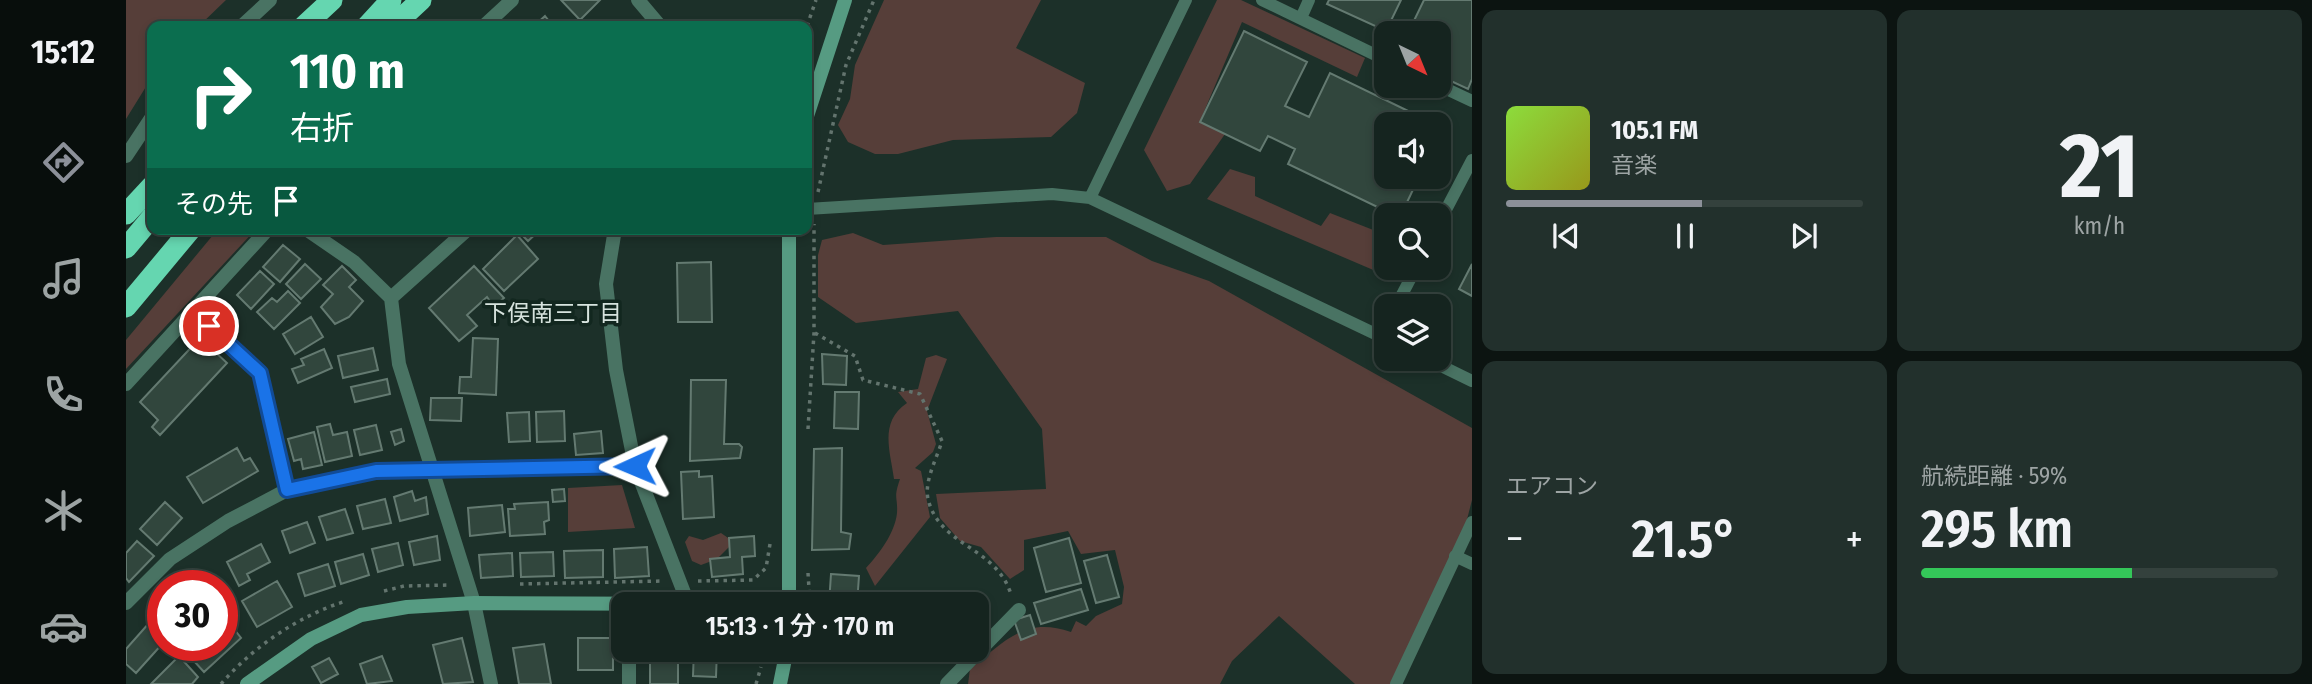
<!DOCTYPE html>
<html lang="ja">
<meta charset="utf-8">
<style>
:root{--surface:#15241f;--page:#22302c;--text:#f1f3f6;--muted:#9da4a4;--line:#34413d;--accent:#8c9099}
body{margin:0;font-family:"Fira Sans Condensed","Noto Sans JP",sans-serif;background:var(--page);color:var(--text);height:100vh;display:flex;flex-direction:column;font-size:26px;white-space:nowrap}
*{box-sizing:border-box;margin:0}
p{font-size:23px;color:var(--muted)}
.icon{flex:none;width:38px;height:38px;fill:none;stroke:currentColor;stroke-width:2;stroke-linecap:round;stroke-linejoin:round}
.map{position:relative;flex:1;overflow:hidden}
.sheet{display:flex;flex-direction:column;gap:10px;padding:10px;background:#0c1411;width:840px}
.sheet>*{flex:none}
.banner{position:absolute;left:21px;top:21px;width:665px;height:214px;border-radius:14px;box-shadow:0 4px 10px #0003,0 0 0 2px var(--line);background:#0b6e4f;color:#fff;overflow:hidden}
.needle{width:46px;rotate:137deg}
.buttons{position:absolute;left:1248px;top:21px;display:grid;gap:14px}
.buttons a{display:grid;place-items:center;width:77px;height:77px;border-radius:14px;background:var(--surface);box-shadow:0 4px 10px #0003,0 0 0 2px var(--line);font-size:35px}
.speed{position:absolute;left:21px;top:570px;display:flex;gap:14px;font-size:35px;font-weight:700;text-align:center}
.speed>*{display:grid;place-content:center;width:91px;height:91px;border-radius:50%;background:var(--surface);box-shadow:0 4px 10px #0003,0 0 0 2px var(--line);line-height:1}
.speed .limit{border:10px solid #d22;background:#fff;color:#111}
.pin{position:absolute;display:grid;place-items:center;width:60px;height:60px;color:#fff;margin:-30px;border:4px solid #fff;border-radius:50%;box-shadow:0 2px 7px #0007}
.me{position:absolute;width:77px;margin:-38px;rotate:269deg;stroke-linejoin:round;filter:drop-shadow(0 0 5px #0008)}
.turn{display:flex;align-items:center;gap:24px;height:147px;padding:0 28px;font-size:32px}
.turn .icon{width:91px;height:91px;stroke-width:2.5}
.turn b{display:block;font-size:49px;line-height:60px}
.then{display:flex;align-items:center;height:66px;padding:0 28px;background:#0003;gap:14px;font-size:26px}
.big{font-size:52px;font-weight:600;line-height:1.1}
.sheet .tile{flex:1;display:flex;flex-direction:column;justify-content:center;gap:10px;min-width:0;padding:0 24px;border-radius:14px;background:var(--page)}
.sheet .dial{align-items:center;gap:0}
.dial b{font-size:91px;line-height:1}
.song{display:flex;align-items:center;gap:21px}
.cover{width:84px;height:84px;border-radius:10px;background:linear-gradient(135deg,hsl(90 70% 55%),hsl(60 70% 35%))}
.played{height:7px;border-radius:4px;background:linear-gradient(90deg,var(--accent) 55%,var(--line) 55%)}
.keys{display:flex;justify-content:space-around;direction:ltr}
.heat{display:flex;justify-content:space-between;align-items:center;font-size:38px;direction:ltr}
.charge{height:10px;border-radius:5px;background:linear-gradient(90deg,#34c759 59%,var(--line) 0)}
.sheet .tiles{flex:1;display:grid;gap:10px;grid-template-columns:repeat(2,1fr)}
.trip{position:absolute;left:485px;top:592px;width:378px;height:70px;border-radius:14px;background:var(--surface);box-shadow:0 4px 10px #0003,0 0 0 2px var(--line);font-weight:600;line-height:70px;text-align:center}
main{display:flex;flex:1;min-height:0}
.menu{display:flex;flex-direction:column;width:126px;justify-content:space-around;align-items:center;background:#080e0c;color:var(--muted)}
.menu .icon{width:49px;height:49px}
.menu .active{color:var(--accent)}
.menu b{font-size:32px;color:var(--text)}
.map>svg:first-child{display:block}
.green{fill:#563e39}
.building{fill:#31463d;stroke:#647a71;stroke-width:2}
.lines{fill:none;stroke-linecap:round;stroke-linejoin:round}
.path{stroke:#63746e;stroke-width:3.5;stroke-dasharray:3.5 5;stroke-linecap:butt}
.lane{stroke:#497363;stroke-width:12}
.street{stroke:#497363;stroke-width:14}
.secondary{stroke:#569b82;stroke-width:14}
.highway{stroke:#65d6b0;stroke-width:21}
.route-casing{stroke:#114b97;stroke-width:18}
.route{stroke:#1a73e8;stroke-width:12}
.labels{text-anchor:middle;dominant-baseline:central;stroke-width:7;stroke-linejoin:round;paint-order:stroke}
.neighbourhood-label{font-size:23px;fill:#d7e3de;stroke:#12271f}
</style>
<main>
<nav class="menu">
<b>15:12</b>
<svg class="icon active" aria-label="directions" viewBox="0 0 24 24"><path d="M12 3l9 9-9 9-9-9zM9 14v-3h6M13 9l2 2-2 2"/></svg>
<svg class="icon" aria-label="music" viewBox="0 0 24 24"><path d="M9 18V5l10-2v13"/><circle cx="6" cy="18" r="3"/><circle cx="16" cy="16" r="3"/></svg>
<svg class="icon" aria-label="phone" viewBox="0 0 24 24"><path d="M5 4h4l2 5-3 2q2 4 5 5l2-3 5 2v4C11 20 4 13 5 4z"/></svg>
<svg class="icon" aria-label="climate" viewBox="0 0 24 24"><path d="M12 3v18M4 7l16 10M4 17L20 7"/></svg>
<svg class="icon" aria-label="car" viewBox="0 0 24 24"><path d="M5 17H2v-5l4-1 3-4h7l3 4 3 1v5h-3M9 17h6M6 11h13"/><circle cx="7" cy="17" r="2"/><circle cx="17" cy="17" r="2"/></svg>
</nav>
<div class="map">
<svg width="1346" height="684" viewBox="0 0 1346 684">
<rect width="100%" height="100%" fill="#1c3029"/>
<path class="green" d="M 0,0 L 100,0 L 73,26 L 26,26 L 26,77 L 0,119 Z
M 758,0 L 915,0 L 890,48 L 959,83 L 951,113 L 925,137 L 827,140 L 772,154 L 749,154 L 722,142 L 712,125 L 724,99 L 729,65 Z
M 1091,0 L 1115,0 L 1239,58 L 1231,77 L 1116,22 L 1074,121 L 1099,134 L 1064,184 L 1041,191 L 1018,150 Z
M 1104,169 L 1129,177 L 1129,196 L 1195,226 L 1204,213 L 1260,235 L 1260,258 L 1252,272 L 1081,199 Z
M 92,229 L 130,229 L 0,369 L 0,340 Z
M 727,233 L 757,245 L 870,237 L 980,237 L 1026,261 L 1083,281 L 1346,428 L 1346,500 L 1337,535 L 1268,684 L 1229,684 L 1153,616 L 1106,661 L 1094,684 L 842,684 L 844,669 C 878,642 898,616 945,632 L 950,621 L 960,626 L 970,616 L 996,604 L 998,587 L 989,550 L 955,554 L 942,531 L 898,540 L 898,570 L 884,579 L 855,547 L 834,541 L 814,518 L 810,494 L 920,489 L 916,429 L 832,311 L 730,323 L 692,297 L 692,255 L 696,240 Z
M 810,355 L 821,359 L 801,411 L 810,444 L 807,452 L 789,468 L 795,471 L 804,517 L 749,586 L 740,568 C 753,554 769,533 771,513 C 772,496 767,499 774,479 L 768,479 C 764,450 753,422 781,403 L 772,392 L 792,389 L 800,358 Z
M 496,485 L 509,528 L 442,532 L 442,488 Z
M 595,533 L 608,542 L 591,559 L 575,565 L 566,561 L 559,542 L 563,536 L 577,540 Z"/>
<path class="building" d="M 435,0 L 474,0 L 454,20 Z
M 1203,0 L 1275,0 L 1260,31 L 1201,4 Z
M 1298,0 L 1346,0 L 1346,79 L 1342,89 L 1312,75 L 1312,33 L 1282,33 Z
M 419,16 L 427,26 L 408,26 Z
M 1118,31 L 1181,62 L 1159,106 L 1183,117 L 1204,73 L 1309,124 L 1260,124 L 1260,177 L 1293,177 L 1275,215 L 1268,215 L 1162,164 L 1169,149 L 1142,136 L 1134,151 L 1074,122 Z
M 390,229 L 415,229 L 402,241 Z
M 391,235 L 412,259 L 378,291 L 357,269 Z
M 157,245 L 174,259 L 154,282 L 137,267 Z
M 585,262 L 586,322 L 552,322 L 551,263 Z
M 179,264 L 195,279 L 175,299 L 160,284 Z
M 1346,264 L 1346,296 L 1333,289 Z
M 216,266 L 230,280 L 223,287 L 237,301 L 223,317 L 209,324 L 195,307 L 207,294 L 197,285 Z
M 348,266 L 378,298 L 368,307 L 361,297 L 341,315 L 351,326 L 333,341 L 303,308 Z
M 134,271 L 148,284 L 125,309 L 111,295 Z
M 162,291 L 174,303 L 148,329 L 131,312 L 146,298 L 151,302 Z
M 185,317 L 197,337 L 169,354 L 157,334 Z
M 74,338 L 101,363 L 34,435 L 26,427 L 32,420 L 14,402 Z
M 347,338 L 372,339 L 370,395 L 333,393 L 334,377 L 345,377 Z
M 247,348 L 252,370 L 217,378 L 212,356 Z
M 198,349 L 206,368 L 172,383 L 166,369 L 178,365 L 175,359 Z
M 696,354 L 721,356 L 720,385 L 697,384 Z
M 261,379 L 264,394 L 229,402 L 225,387 Z
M 565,380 L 600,380 L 598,444 L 613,444 L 616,447 L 614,458 L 564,461 Z
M 709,392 L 733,392 L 732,429 L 708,428 Z
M 305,398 L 336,398 L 335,421 L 304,420 Z
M 438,411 L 439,441 L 411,442 L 410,412 Z
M 403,412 L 404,441 L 383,442 L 381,413 Z
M 204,424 L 207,435 L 221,432 L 226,456 L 199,462 L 191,427 Z
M 250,425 L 256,450 L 234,455 L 228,430 Z
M 275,429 L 278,441 L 269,445 L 265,432 Z
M 475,431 L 477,453 L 450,455 L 448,434 Z
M 188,432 L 196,465 L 177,469 L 175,459 L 168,461 L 162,439 Z
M 111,448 L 118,461 L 124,458 L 132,471 L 77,503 L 61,477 Z
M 716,448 L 715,532 L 725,534 L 723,549 L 686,550 L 688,449 Z
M 573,471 L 573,477 L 586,476 L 588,517 L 557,519 L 555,472 Z
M 438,489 L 439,501 L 427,502 L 426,490 Z
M 286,491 L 289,501 L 300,497 L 302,514 L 274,521 L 268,497 Z
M 259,499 L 265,523 L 237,529 L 231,506 Z
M 39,502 L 56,518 L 31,545 L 14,529 Z
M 422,502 L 423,520 L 418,522 L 419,534 L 384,536 L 382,509 L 389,509 L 388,504 Z
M 376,505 L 379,532 L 344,536 L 342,508 Z
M 219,509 L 227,533 L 201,540 L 193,517 Z
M 181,522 L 189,543 L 164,553 L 156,531 Z
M 311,536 L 314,560 L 288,565 L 283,542 Z
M 628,536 L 629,556 L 616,557 L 617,574 L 586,577 L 584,559 L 604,557 L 603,538 Z
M 943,538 L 955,583 L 920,592 L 908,548 Z
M 11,541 L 28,556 L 3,582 L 0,578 L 0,553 Z
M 272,543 L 277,565 L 252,572 L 246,549 Z
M 135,544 L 144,562 L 121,574 L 124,580 L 113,586 L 101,562 Z
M 521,547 L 523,576 L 489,578 L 488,549 Z
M 477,550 L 477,577 L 439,578 L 438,551 Z
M 427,552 L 428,576 L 395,577 L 394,553 Z
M 386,553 L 387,576 L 355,578 L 353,555 Z
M 237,554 L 243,575 L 215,584 L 209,562 Z
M 981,555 L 993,597 L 970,603 L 958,561 Z
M 202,564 L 209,586 L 179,596 L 172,574 Z
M 705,574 L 733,576 L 731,604 L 703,604 Z
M 151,581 L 166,607 L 131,627 L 116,601 Z
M 955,589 L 962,610 L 915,624 L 908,603 Z
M 97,615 L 115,638 L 78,672 L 58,650 L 62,646 L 96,646 Z
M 904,615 L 910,634 L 895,640 L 888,620 Z
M 24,622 L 37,633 L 37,643 L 10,673 L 0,664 L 0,649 Z
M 336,638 L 347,682 L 317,684 L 307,645 Z
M 452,638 L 487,638 L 487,670 L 452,670 Z
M 418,644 L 425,684 L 393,684 L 387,648 Z
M 524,649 L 552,649 L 553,656 L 524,657 Z
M 568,649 L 591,649 L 590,677 L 567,676 Z
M 53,656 L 72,677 L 66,684 L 25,684 Z
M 256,656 L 266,681 L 241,684 L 234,664 Z
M 203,658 L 212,674 L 195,683 L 186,667 Z
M 524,660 L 552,660 L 552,684 L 524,684 Z"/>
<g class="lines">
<path class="path" d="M 681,26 L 690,0
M 692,192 L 720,65 L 748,0
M 689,333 L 729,356 L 737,380 L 794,394 L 816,441 C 811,458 798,481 802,499 C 812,540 854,545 876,576 C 880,581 883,589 886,596
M 682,429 L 688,333 L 688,224
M 682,573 L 684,604
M 572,581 L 627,580 L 640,568 L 644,544
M 394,584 L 536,581
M 258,591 L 278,586 L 323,585
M 95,684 C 127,647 172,616 220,601
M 630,684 L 635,667"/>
<path class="lane" d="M 1136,0 L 1260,60
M 1175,18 L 1183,0
M 1312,85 L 1346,101
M 964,198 L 1060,0
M 681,209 L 926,194 L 964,198 L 1260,339
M 1312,225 L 1346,160
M 1270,306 L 1290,268
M 1301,359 L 1346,381
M 1329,556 L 1346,564
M 1270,684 L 1346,522"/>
<path class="street" d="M 512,0 L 534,26
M 116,26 L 144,0
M 358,26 L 386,0
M 0,156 L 26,117
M 180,229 L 228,262 L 265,298 L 273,364 L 348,603 L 365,684
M 489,229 L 480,284 L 490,370 L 509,466 L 562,603
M 265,298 L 342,229
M 66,311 L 134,373 L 161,490
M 0,384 L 142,229
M 0,603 L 44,559 L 102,521 L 161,490 L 250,471 L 509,466
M 503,684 L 503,649
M 821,684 L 893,610"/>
<path class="secondary" d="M 681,116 L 719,0
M 663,229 L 663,604
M 121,684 L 185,639 L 235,615 L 281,607 L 348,603 L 592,604
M 654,684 L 661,649"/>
<path class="highway" d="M 178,26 L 206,0
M 241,26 L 265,0
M 267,26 L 295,0
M 0,214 L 26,186
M 0,248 L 26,217
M 0,307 L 65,229"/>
</g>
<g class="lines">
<g class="route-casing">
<path id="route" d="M 83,326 L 134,373 L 161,490 L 250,471 L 509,466"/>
</g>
<use href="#route" class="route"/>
</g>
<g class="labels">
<g class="neighbourhood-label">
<text x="427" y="313">下俣南三丁目</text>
</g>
</g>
</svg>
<div class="buttons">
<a><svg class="needle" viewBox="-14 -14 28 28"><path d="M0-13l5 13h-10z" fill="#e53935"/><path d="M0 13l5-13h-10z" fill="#9da4a4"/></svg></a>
<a><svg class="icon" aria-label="sound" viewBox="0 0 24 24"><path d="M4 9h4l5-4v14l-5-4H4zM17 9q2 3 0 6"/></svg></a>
<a><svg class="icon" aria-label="search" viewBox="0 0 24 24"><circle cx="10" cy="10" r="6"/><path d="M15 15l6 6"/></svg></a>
<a><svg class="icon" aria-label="layers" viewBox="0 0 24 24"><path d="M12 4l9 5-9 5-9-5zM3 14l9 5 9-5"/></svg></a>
</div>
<div class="speed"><div class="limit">30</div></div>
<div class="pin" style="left:83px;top:326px;background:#d93025"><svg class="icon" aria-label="arrive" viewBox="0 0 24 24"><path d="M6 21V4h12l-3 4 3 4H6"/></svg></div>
<svg class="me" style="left:509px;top:466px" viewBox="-20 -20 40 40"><path d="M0-17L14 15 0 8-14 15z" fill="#1a73e8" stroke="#fff" stroke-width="4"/></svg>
<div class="trip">15:13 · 1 分 · 170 m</div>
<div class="banner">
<div class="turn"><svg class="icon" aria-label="right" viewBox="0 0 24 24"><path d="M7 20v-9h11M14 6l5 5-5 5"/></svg><div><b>110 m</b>右折</div></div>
<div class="then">その先<svg class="icon" aria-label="arrive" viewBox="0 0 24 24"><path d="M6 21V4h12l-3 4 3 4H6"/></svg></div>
</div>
</div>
<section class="sheet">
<div class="tiles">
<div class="tile">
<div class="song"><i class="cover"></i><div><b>105.1 FM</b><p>音楽</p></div></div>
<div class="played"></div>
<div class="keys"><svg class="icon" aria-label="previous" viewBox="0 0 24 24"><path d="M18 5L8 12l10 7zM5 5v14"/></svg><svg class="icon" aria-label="pause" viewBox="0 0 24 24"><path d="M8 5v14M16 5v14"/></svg><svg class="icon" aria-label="next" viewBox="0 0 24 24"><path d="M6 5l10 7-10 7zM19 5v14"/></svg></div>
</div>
<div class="tile dial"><b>21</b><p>km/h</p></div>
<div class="tile"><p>エアコン</p>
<div class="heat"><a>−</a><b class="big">21.5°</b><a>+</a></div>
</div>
<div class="tile"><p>航続距離 · 59%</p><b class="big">295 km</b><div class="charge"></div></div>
</div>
</section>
</main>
